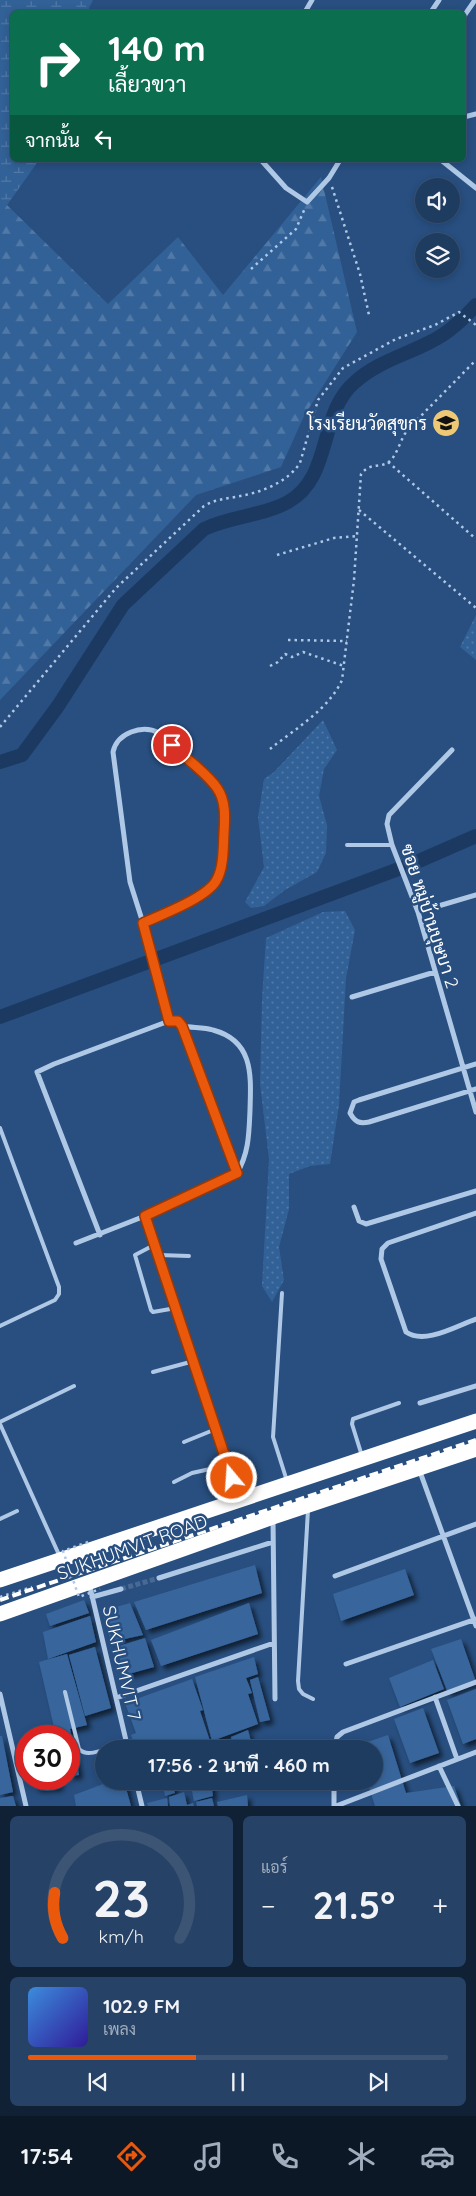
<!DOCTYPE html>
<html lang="th">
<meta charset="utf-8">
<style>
:root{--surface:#1e3b60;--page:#264266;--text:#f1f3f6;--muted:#a1adbd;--line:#3c5575;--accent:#ea580c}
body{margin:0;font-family:Quicksand,Sarabun,sans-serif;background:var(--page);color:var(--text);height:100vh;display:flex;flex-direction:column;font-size:19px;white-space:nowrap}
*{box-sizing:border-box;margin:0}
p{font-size:16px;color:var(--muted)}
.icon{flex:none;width:28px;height:28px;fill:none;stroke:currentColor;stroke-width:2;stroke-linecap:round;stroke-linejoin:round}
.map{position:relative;height:1806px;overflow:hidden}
.details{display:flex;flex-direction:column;gap:10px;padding:10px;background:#102035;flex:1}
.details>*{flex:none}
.hud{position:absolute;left:10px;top:10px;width:456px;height:152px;border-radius:8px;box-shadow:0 2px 8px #0003,0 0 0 1px var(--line);background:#0b6e4f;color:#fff;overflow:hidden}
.tools{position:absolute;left:415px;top:178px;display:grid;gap:10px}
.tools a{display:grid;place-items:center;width:45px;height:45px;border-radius:50%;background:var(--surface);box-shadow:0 2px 8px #0003,0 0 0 1px var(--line);font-size:25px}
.speed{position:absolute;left:15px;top:1725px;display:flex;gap:10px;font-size:25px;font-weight:700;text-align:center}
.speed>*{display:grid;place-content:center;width:65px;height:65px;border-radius:50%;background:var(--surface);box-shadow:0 2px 8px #0003,0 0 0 1px var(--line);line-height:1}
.speed .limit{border:8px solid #d22;background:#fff;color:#111}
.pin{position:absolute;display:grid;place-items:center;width:42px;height:42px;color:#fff;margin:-21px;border:2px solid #fff;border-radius:50%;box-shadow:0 1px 5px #0007}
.me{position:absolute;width:55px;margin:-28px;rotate:342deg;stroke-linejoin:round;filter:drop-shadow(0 0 4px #0008)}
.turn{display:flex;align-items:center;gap:18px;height:105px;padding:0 15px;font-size:22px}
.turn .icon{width:65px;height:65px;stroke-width:2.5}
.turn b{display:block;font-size:35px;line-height:42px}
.then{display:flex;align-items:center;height:48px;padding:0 15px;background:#0003;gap:10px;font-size:19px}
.big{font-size:38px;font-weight:800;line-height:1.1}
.details .widget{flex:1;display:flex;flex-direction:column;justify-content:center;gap:8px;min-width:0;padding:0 18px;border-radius:8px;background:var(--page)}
.details .dial{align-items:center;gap:0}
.dial svg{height:130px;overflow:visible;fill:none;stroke:var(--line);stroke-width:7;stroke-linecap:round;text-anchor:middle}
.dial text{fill:var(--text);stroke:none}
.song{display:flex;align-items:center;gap:15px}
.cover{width:60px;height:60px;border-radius:8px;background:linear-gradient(135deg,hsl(210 70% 55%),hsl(250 70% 35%))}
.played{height:5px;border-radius:2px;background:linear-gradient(90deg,var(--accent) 40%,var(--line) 40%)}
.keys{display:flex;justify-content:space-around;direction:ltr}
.heat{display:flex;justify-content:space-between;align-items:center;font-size:28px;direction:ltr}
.details .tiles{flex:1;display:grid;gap:10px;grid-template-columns:1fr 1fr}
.widget:last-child{grid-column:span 2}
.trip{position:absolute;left:95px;top:1740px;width:288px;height:50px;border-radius:25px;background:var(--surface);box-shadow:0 2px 8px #0003,0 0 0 1px var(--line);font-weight:800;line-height:50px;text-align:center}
.menu{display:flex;height:80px;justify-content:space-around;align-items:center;background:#0c1826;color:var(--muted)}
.menu .icon{width:35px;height:35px}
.menu .active{color:var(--accent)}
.menu b{font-size:22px;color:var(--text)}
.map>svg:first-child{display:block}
.grass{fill:url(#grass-dots)}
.forest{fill:url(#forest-firs)}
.wetland{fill:url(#wetland-marsh)}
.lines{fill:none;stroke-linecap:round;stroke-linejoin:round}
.canal{stroke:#1c3a61;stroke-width:14}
.building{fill:#38669c;filter:url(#shadow)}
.street-tunnel{stroke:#486993;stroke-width:5;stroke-dasharray:5 2.5;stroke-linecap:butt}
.path{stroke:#afc8e6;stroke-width:2.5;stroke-dasharray:2.5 4;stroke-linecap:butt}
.lane{stroke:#afc8e6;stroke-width:4}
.street{stroke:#afc8e6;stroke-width:5}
.highway{stroke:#fff;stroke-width:15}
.rail{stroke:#fff;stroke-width:4;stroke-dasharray:9 4;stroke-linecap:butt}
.path-bridge{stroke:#afc8e6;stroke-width:2.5;stroke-dasharray:2.5 4;stroke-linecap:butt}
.route-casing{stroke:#983908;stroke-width:12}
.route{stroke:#ea580c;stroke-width:9}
.labels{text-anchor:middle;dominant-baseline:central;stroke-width:5;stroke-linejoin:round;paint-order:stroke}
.poi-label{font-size:18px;fill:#fff;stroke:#284f80;text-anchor:end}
.street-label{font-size:18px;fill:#fff;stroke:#284f80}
</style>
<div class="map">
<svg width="476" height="1806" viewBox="0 0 476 1806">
<defs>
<pattern id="grass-dots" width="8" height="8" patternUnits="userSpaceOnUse" patternTransform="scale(1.25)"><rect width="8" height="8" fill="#326197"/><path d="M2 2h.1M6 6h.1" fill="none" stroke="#5179a7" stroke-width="1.8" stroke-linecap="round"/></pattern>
<pattern id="forest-firs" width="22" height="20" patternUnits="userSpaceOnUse" patternTransform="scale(1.25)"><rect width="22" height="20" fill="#326197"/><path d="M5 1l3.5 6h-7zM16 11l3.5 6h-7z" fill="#5179a7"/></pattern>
<pattern id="wetland-marsh" width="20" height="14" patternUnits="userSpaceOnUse" patternTransform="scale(1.25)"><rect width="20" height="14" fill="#326197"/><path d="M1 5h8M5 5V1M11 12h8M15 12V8" fill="none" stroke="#5179a7"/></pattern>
<filter id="shadow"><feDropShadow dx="4" dy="4" stdDeviation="2.5" flood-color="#0009"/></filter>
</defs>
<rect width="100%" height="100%" fill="#284f80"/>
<path class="grass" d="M 476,615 L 476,660 L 460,647 Z
M 323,720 L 337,750 L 324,769 L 319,796 L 327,825 L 326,853 L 317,872 L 285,890 L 264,906 L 251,908 L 245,902 L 264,867 L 258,817 L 264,779 L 274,772 Z
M 345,911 L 355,930 L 346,978 L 339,1105 L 330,1164 L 310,1166 L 289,1174 L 289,1209 L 279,1247 L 284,1280 L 272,1302 L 262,1286 L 269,1159 L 260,1084 L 262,999 L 266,938 L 323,912 Z"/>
<path class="forest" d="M 321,177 L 357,332 L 304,416 L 281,467 L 196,495 L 0,700 L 0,215 L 7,205 L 108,304 L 178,237 L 223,295 Z"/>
<path class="wetland" d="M 0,0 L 93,0 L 87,12 L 12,12 L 12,160 L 39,160 L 0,215 Z"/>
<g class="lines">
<path class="canal" d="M 0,762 L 22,755 L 58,706 L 123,605 L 204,529 C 231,516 263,516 288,502 C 333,477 318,413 355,382 C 377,362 406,355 432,341 C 449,333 463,319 476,305
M 0,1017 L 412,864 L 476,836"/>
</g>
<path class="building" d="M 255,1565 L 262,1593 L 146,1630 L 134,1602 Z
M 405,1569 L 414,1595 L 341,1621 L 333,1594 Z
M 84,1600 L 89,1613 L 50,1626 L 46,1614 Z
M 130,1603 L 143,1635 L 111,1642 L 102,1611 Z
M 249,1603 L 258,1634 L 161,1666 L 151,1640 Z
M 90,1616 L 96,1642 L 48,1659 L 43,1632 Z
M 145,1638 L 154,1667 L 125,1675 L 116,1647 Z
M 461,1639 L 476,1682 L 448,1693 L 431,1649 Z
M 95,1647 L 111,1708 L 85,1716 L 69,1655 Z
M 67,1654 L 87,1725 L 70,1729 L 79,1775 L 69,1776 L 69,1736 L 56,1736 L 39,1662 Z
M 254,1657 L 258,1674 L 246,1678 L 252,1693 L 248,1694 L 258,1724 L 212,1741 L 195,1677 Z
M 433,1660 L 444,1689 L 400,1707 L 389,1678 Z
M 258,1677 L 270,1720 L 260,1722 L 250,1680 Z
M 192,1679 L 203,1710 L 200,1711 L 210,1741 L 189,1749 L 136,1749 L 131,1735 L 136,1733 L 125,1703 Z
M 476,1689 L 476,1739 L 463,1744 L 447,1700 Z
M 423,1708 L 439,1753 L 410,1763 L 394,1719 Z
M 48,1729 L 49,1736 L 33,1736 L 32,1732 Z
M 248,1730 L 253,1749 L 234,1749 L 231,1737 Z
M 388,1735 L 406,1793 L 454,1786 L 461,1806 L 375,1806 L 367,1781 L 374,1781 L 374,1749 L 357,1749 L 356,1746 Z
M 0,1736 L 2,1736 L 13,1792 L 0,1795 Z
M 34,1779 L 59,1779 L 59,1787 L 36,1788 Z
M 111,1781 L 124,1781 L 131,1806 L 76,1806 L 74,1795 Z
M 162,1781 L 172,1781 L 175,1793 L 165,1796 Z
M 190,1781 L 211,1781 L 213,1796 L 194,1801 Z
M 184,1792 L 187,1805 L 193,1803 L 194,1806 L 170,1806 L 169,1797 Z
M 247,1795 L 248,1806 L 218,1806 L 217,1802 Z
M 13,1796 L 16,1806 L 0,1806 L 0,1798 Z
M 167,1798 L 168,1806 L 148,1806 L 147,1803 Z
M 212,1798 L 214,1806 L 197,1806 L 196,1802 Z"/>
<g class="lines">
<path class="street-tunnel" d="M 121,1589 L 159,1578"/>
<path class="path" d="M 332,187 L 360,274 L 369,315
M 251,269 L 296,229 L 305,208
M 388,462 L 476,539
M 359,510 L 476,608
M 277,555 L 334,538 L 357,536
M 288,640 L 347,641
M 270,666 L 278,662 L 285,654 L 292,657 L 303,652 L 344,666
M 0,727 L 116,588 L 204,506 C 214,500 224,499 235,497 C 259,493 286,484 300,463 L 318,400 L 343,368 L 396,339 L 435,325 L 459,312 L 476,325
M 270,749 C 295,729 329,709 342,680 L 354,580 L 361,474 C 371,461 382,469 390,461 C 397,455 401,438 408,429 L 476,360
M 0,1597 L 32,1587"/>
<path class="lane" d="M 347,845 L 392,845
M 0,1128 L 59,1287 L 59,1294 L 55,1300 L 0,1326
M 156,1244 L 135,1255 L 151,1310 L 153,1312 L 176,1308
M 159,1255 L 189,1256
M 282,1293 L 273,1437 L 287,1481
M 153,1372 L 194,1361
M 0,1422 L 74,1386
M 0,1424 L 60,1557
M 184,1442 L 216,1429
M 362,1456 L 352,1424 L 353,1419 L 399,1403
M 174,1482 L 192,1473 L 228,1465
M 308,1510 L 298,1681 L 299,1689 L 303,1694 L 313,1699
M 0,1519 L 17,1511
M 65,1692 L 79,1749 C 86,1756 95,1752 104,1750
M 108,1749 L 127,1744"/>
<path class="street" d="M 305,12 L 312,0
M 431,12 L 439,0
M 464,16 L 475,0
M 464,117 L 476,114
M 261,160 L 286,188 L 307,202 L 329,178 L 340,160
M 441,160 L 476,188
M 452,750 L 389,815 L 387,824 L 392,845 L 418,912 L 476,1112
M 418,912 L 476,895
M 143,923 L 130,882 L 113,752 C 117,733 142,724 159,733 L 216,787 L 221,796 L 225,809 L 222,860 L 215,882 L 208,889 L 178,908 L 143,923 L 169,1021
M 352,997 L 435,972
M 182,1026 C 192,1028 204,1027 213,1030 C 254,1041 251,1076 250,1110 C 249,1133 249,1153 237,1173
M 476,1064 L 359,1100 L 354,1102 L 350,1113 C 355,1122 359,1124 369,1122 L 476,1089
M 354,1207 L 359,1221 L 366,1224 L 476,1191
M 476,1213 L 388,1243 L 382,1249 L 381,1259 L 406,1332 C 425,1345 456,1326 476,1319
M 100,1235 L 37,1072 L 54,1064 L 169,1021 L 178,1021 L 182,1026 L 237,1173 L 145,1216 L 238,1498
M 76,1243 L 145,1216
M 420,1403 L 476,1386
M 419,1469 L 476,1626
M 273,1520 L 275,1699
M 335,1576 L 476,1524
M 159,1578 L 273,1542
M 89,1583 L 128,1749
M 92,1597 L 121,1589
M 346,1664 L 476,1619
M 0,1694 L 26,1806
M 435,1697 L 457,1759
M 116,1698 L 274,1643
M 335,1749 L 337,1737 L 343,1732 L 476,1682
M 439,1766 L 458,1806
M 136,1781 L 142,1806
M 334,1806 L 334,1781
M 336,1806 L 476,1752"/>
<path class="highway" d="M 0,1580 L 476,1421
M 0,1614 L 273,1517 L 476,1449"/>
<path class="rail" d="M 0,1600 L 476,1440"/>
<path class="path-bridge" d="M 88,1542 L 63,1551 L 79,1597 L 100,1589"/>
</g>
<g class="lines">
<g class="route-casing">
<path id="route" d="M 172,745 C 186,759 206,772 217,788 C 226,801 225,817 224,833 C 223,848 224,868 216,881 C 206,898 161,915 143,923 L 169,1021 L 178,1021 L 182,1026 L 237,1173 L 145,1216 L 232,1478"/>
</g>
<use href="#route" class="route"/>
</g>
<defs>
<g id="school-disc" transform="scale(1.4375)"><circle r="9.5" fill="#edc975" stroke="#284f80"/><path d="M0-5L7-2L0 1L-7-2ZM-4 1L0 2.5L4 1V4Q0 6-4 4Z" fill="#111"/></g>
</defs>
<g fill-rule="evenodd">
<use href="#school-disc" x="446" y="423"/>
</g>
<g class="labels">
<g class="poi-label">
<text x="427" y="423">โรงเรียนวัดสุขกร</text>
</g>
<g class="street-label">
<text transform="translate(430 916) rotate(72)">ซอย หมู่บ้านบุษบา 2</text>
<text transform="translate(132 1547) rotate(-20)">SUKHUMVIT ROAD</text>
<text transform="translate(122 1663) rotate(77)">SUKHUMVIT 7</text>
</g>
</g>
</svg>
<div class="tools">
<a><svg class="icon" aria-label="sound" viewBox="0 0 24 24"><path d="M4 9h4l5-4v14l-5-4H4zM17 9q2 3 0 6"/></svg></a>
<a><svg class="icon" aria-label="layers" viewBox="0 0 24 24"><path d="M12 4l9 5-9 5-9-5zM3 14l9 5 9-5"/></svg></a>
</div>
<div class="speed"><div class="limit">30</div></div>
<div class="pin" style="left:172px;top:745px;background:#d93025"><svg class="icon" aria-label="arrive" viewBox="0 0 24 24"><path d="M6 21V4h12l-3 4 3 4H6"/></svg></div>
<svg class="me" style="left:232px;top:1478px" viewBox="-20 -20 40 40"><circle r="17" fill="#ea580c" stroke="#fff" stroke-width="3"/><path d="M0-11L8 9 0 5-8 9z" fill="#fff"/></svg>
<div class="trip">17:56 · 2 นาที · 460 m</div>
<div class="hud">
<div class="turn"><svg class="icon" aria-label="right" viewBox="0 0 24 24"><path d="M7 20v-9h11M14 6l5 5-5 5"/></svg><div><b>140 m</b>เลี้ยวขวา</div></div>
<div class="then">จากนั้น<svg class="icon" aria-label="left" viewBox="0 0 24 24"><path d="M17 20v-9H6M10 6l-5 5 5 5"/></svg></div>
</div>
</div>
<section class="details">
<div class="tiles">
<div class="widget dial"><svg viewBox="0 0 100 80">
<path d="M14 69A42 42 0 1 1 86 69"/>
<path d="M14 69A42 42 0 0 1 9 41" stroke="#ea580c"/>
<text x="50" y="56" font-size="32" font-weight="700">23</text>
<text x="50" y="72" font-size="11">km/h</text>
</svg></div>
<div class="widget"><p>แอร์</p>
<div class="heat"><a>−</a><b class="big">21.5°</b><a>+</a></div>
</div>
<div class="widget">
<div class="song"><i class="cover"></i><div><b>102.9 FM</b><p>เพลง</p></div></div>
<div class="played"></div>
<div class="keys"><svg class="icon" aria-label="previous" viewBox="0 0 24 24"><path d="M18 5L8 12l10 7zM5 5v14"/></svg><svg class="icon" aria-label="pause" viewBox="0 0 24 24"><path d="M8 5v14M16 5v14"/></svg><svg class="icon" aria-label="next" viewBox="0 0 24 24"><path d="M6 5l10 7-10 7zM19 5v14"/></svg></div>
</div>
</div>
</section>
<nav class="menu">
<b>17:54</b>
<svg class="icon active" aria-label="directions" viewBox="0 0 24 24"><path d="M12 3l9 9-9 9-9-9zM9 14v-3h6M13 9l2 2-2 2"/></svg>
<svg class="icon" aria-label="music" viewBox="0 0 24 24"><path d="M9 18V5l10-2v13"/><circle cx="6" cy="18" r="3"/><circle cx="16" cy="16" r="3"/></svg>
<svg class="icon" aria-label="phone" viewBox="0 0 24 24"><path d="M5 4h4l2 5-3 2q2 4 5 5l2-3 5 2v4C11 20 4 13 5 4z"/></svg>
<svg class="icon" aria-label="climate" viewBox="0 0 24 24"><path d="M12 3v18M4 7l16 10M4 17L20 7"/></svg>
<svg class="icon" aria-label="car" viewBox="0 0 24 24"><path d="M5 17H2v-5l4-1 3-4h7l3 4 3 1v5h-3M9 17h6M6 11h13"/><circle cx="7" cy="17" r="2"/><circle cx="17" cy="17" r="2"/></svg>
</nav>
